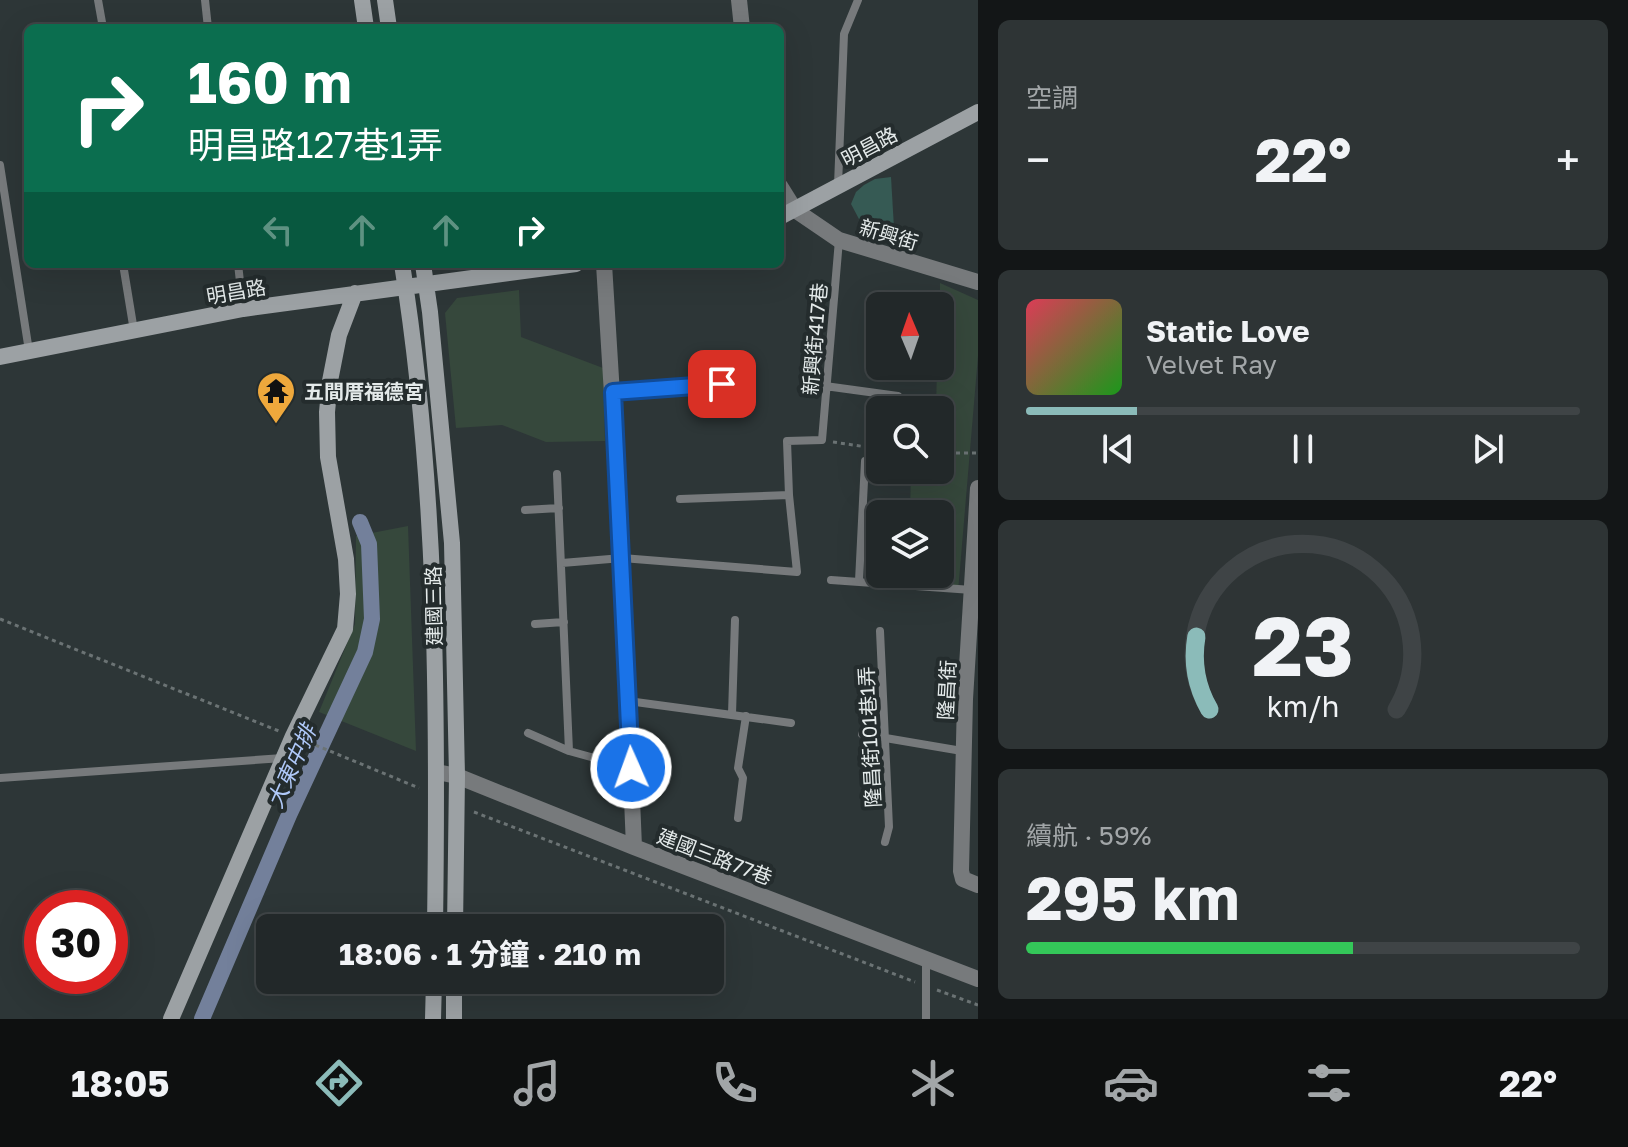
<!DOCTYPE html>
<html lang="zh-TW">
<meta charset="utf-8">
<style>
:root{--surface:#222829;--page:#2e3435;--text:#f1f3f6;--muted:#a2a6a8;--line:#3f4446;--accent:#8bbbb9}
body{margin:0;font-family:"Golos Text","Noto Sans TC",sans-serif;background:var(--page);color:var(--text);height:100vh;display:flex;flex-direction:column;font-size:30px;white-space:nowrap}
*{box-sizing:border-box;margin:0}
p{font-size:26px;color:var(--muted)}
.icon{flex:none;width:44px;height:44px;fill:none;stroke:currentColor;stroke-width:2;stroke-linecap:round;stroke-linejoin:round}
.map{position:relative;flex:1;overflow:hidden}
.details{display:flex;flex-direction:column;gap:20px;padding:20px;background:#131617;width:650px}
.details>*{flex:none}
.top-card{position:absolute;left:24px;top:24px;width:760px;height:244px;border-radius:12px;box-shadow:0 8px 32px #0002,0 0 0 2px var(--line);background:#0b6e4f;color:#fff;overflow:hidden}
.needle{width:52px;rotate:358deg}
.buttons{position:absolute;left:866px;top:292px;display:grid;gap:16px}
.buttons a{display:grid;place-items:center;width:88px;height:88px;border-radius:12px;background:var(--surface);box-shadow:0 8px 32px #0002,0 0 0 2px var(--line);font-size:40px}
.speed{position:absolute;left:24px;top:890px;display:flex;gap:16px;font-size:40px;font-weight:700;text-align:center}
.speed>*{display:grid;place-content:center;width:104px;height:104px;border-radius:50%;background:var(--surface);box-shadow:0 8px 32px #0002,0 0 0 2px var(--line);line-height:1}
.speed .limit{border:12px solid #d22;background:#fff;color:#111}
.pin{position:absolute;display:grid;place-items:center;width:68px;height:68px;color:#fff;margin:-34px;border-radius:16px;box-shadow:0 4px 12px #0006}
.me{position:absolute;width:88px;margin:-44px;rotate:358deg;stroke-linejoin:round;filter:drop-shadow(0 0 6px #0008)}
.turn{display:flex;align-items:center;gap:28px;height:168px;padding:0 32px;font-size:36px}
.turn .icon{width:104px;height:104px;stroke-width:2.5}
.turn b{display:block;font-size:56px;line-height:68px}
.lanes{display:flex;align-items:center;height:76px;padding:0 32px;background:#0003;justify-content:center;gap:40px;direction:ltr}
.lanes .off{opacity:.35}
.big{font-size:60px;font-weight:700;line-height:1.1}
.details .tile{flex:1;display:flex;flex-direction:column;justify-content:center;gap:12px;min-width:0;padding:0 28px;border-radius:12px;background:var(--page)}
.details .dial{align-items:center;gap:0}
.dial svg{height:208px;overflow:visible;fill:none;stroke:var(--line);stroke-width:7;stroke-linecap:round;text-anchor:middle}
.dial text{fill:var(--text);stroke:none}
.song{display:flex;align-items:center;gap:24px}
.cover{width:96px;height:96px;border-radius:12px;background:linear-gradient(135deg,hsl(350 70% 55%),hsl(120 70% 35%))}
.played{height:8px;border-radius:4px;background:linear-gradient(90deg,var(--accent) 20%,var(--line) 20%)}
.keys{display:flex;justify-content:space-around;direction:ltr}
.heat{display:flex;justify-content:space-between;align-items:center;font-size:44px;direction:ltr}
.charge{height:12px;border-radius:6px;background:linear-gradient(90deg,#34c759 59%,var(--line) 0)}
.trip{position:absolute;left:256px;top:914px;width:468px;height:80px;border-radius:12px;background:var(--surface);box-shadow:0 8px 32px #0002,0 0 0 2px var(--line);font-weight:700;line-height:80px;text-align:center}
.tabs{display:flex;height:128px;justify-content:space-around;align-items:center;background:#0e1010;color:var(--muted)}
.tabs .icon{width:56px;height:56px}
.tabs .active{color:var(--accent)}
.tabs b{font-size:36px;color:var(--text)}
main{display:flex;flex:1;min-height:0}
.map>svg:first-child{display:block}
.green{fill:#36483c}
.lines{fill:none;stroke-linecap:round;stroke-linejoin:round}
.canal{stroke:#73809b;stroke-width:16}
.building{fill:#365a54}
.path{stroke:#6b7374;stroke-width:3;stroke-dasharray:4 4;stroke-linecap:butt}
.lane{stroke:#777a7c;stroke-width:8}
.street{stroke:#777a7c;stroke-width:16}
.secondary{stroke:#9ca1a4;stroke-width:16}
.route-casing{stroke:#114b97;stroke-width:20}
.route{stroke:#1a73e8;stroke-width:14}
.labels{text-anchor:middle;dominant-baseline:central;stroke-width:8;stroke-linejoin:round;paint-order:stroke}
.street-label{font-size:20px;fill:#e4eaea;stroke:#242c2d}
.poi-label{font-size:20px;font-weight:bold;fill:#e4eaea;stroke:#242c2d;text-anchor:start}
.water-label{font-size:22px;font-style:italic;fill:#afc8f8;stroke:#242c2d}
</style>
<main>
<div class="map">
<svg width="978" height="1019" viewBox="0 0 978 1019">
<rect width="100%" height="100%" fill="#2d3637"/>
<path class="green" d="M 940,283 L 978,300 L 978,356 L 958,592 L 909,586 L 909,574 L 940,574 L 940,514 L 910,514 L 911,470 L 940,470 L 940,410 L 936,410 L 937,366 L 940,366 Z
M 519,290 L 521,337 L 603,368 L 605,441 L 546,442 L 502,425 L 456,428 L 445,313 L 457,298 Z
M 408,526 L 416,751 L 319,712 L 355,624 L 356,536 Z"/>
<g class="lines">
<path class="canal" d="M 202,1019 L 289,815 L 365,652 L 372,619 L 369,544 L 360,522"/>
</g>
<path class="building" d="M 891,177 L 894,228 L 876,229 L 859,219 L 851,204 L 856,192 L 864,185 L 875,179 Z"/>
<g class="lines">
<path class="path" d="M 833,442 L 880,449
M 940,453 L 978,453
M 0,619 L 279,731
M 308,742 L 419,788
M 474,812 L 915,982
M 937,990 L 978,1005"/>
<path class="lane" d="M 98,0 L 103,28
M 205,0 L 208,28
M 0,165 L 29,351
M 838,185 L 844,34 L 858,0
M 123,264 L 134,331
M 238,264 L 243,308
M 825,386 L 898,396
M 613,392 L 722,384
M 557,474 L 569,751
M 680,499 L 789,495
M 525,510 L 559,508
M 562,563 L 622,558 L 797,572 L 789,495 L 787,441 L 822,440 L 839,240
M 831,580 L 972,590
M 859,581 L 865,461
M 535,624 L 564,622
M 880,631 L 889,827 L 885,842
M 628,701 L 791,723
M 732,714 L 735,620
M 528,733 L 569,751 L 631,768
M 862,734 L 962,751
M 0,778 L 283,758
M 738,818 L 743,778 L 738,768 L 746,716
M 926,1019 L 926,960"/>
<path class="street" d="M 739,0 L 742,28
M 780,186 L 795,210 L 839,240 L 978,282
M 604,264 L 622,558 L 634,847
M 978,488 L 965,699 L 961,871 L 963,879 L 978,885
M 437,772 L 457,776 L 634,847 L 978,979"/>
<path class="secondary" d="M 362,0 L 366,28
M 385,0 L 389,28
M 780,217 L 978,112
M 402,264 C 437,484 438,706 435,928
M 423,264 L 430,312 L 452,543 L 457,776 L 455,928
M 0,357 L 243,309 L 576,264
M 171,1019 L 293,736 L 345,629 L 348,594 L 346,559 L 328,457 L 327,412 L 330,381 L 339,335 L 355,293
M 433,1019 L 434,980
M 454,1019 L 454,980"/>
</g>
<g class="lines">
<g class="route-casing">
<path id="route" d="M 631,768 L 613,392 L 722,384"/>
</g>
<use href="#route" class="route"/>
</g>
<defs>
<g id="temple-pin" transform="scale(2)"><path d="M0 17L-7.5 6A9.5 9.5 0 1 1 7.5 6Z" fill="#eea83c" stroke="#242c2d"/><path d="M0-6L5-2H3V0L6.5 2.5H4V6H1.5V3h-3V6H-4V2.5H-6.5L-3 0V-2H-5Z" fill="#111"/></g>
</defs>
<g fill-rule="evenodd">
<use href="#temple-pin" x="276" y="391"/>
</g>
<g class="labels">
<g class="street-label">
<text transform="translate(869 146) rotate(-28)">明昌路</text>
<text transform="translate(889 234) rotate(17)">新興街</text>
<text transform="translate(236 291) rotate(-10)">明昌路</text>
<text transform="translate(814 339) rotate(-85)">新興街417巷</text>
<text transform="translate(433 606) rotate(-91)">建國三路</text>
<text transform="translate(946 690) rotate(-87)">隆昌街</text>
<text transform="translate(869 737) rotate(-93)">隆昌街101巷1弄</text>
<text transform="translate(715 856) rotate(21)">建國三路77巷</text>
</g>
<g class="poi-label">
<text x="304" y="391">五間厝福德宮</text>
</g>
<g class="water-label">
<text transform="translate(291 766) rotate(-66)">大東中排</text>
</g>
</g>
</svg>
<div class="buttons">
<a><svg class="needle" viewBox="-14 -14 28 28"><path d="M0-13l5 13h-10z" fill="#e53935"/><path d="M0 13l5-13h-10z" fill="#a2a6a8"/></svg></a>
<a><svg class="icon" aria-label="search" viewBox="0 0 24 24"><circle cx="10" cy="10" r="6"/><path d="M15 15l6 6"/></svg></a>
<a><svg class="icon" aria-label="layers" viewBox="0 0 24 24"><path d="M12 4l9 5-9 5-9-5zM3 14l9 5 9-5"/></svg></a>
</div>
<div class="speed"><div class="limit">30</div></div>
<div class="pin" style="left:722px;top:384px;background:#d93025"><svg class="icon" aria-label="arrive" viewBox="0 0 24 24"><path d="M6 21V4h12l-3 4 3 4H6"/></svg></div>
<svg class="me" style="left:631px;top:768px" viewBox="-20 -20 40 40"><circle r="17" fill="#1a73e8" stroke="#fff" stroke-width="3"/><path d="M0-11L8 9 0 5-8 9z" fill="#fff"/></svg>
<div class="trip">18:06 · 1 分鐘 · 210 m</div>
<div class="top-card">
<div class="turn"><svg class="icon" aria-label="right" viewBox="0 0 24 24"><path d="M7 20v-9h11M14 6l5 5-5 5"/></svg><div><b>160 m</b>明昌路127巷1弄</div></div>
<div class="lanes"><svg class="icon off" aria-label="left" viewBox="0 0 24 24"><path d="M17 20v-9H6M10 6l-5 5 5 5"/></svg><svg class="icon off" aria-label="ahead" viewBox="0 0 24 24"><path d="M12 20V5M6 11l6-6 6 6"/></svg><svg class="icon off" aria-label="ahead" viewBox="0 0 24 24"><path d="M12 20V5M6 11l6-6 6 6"/></svg><svg class="icon" aria-label="right" viewBox="0 0 24 24"><path d="M7 20v-9h11M14 6l5 5-5 5"/></svg></div>
</div>
</div>
<section class="details">
<div class="tile"><p>空調</p>
<div class="heat"><a>−</a><b class="big">22°</b><a>+</a></div>
</div>
<div class="tile">
<div class="song"><i class="cover"></i><div><b>Static Love</b><p>Velvet Ray</p></div></div>
<div class="played"></div>
<div class="keys"><svg class="icon" aria-label="previous" viewBox="0 0 24 24"><path d="M18 5L8 12l10 7zM5 5v14"/></svg><svg class="icon" aria-label="pause" viewBox="0 0 24 24"><path d="M8 5v14M16 5v14"/></svg><svg class="icon" aria-label="next" viewBox="0 0 24 24"><path d="M6 5l10 7-10 7zM19 5v14"/></svg></div>
</div>
<div class="tile dial"><svg viewBox="0 0 100 80">
<path d="M14 69A42 42 0 1 1 86 69"/>
<path d="M14 69A42 42 0 0 1 9 41" stroke="#8bbbb9"/>
<text x="50" y="56" font-size="32" font-weight="700">23</text>
<text x="50" y="72" font-size="11">km/h</text>
</svg></div>
<div class="tile"><p>續航 · 59%</p><b class="big">295 km</b><div class="charge"></div></div>
</section>
</main>
<nav class="tabs">
<b>18:05</b>
<svg class="icon active" aria-label="directions" viewBox="0 0 24 24"><path d="M12 3l9 9-9 9-9-9zM9 14v-3h6M13 9l2 2-2 2"/></svg>
<svg class="icon" aria-label="music" viewBox="0 0 24 24"><path d="M9 18V5l10-2v13"/><circle cx="6" cy="18" r="3"/><circle cx="16" cy="16" r="3"/></svg>
<svg class="icon" aria-label="phone" viewBox="0 0 24 24"><path d="M5 4h4l2 5-3 2q2 4 5 5l2-3 5 2v4C11 20 4 13 5 4z"/></svg>
<svg class="icon" aria-label="climate" viewBox="0 0 24 24"><path d="M12 3v18M4 7l16 10M4 17L20 7"/></svg>
<svg class="icon" aria-label="car" viewBox="0 0 24 24"><path d="M5 17H2v-5l4-1 3-4h7l3 4 3 1v5h-3M9 17h6M6 11h13"/><circle cx="7" cy="17" r="2"/><circle cx="17" cy="17" r="2"/></svg>
<svg class="icon" aria-label="filters" viewBox="0 0 24 24"><path d="M4 7h16M4 17h16"/><circle cx="9" cy="7" r="2"/><circle cx="15" cy="17" r="2"/></svg>
<b>22°</b>
</nav>
